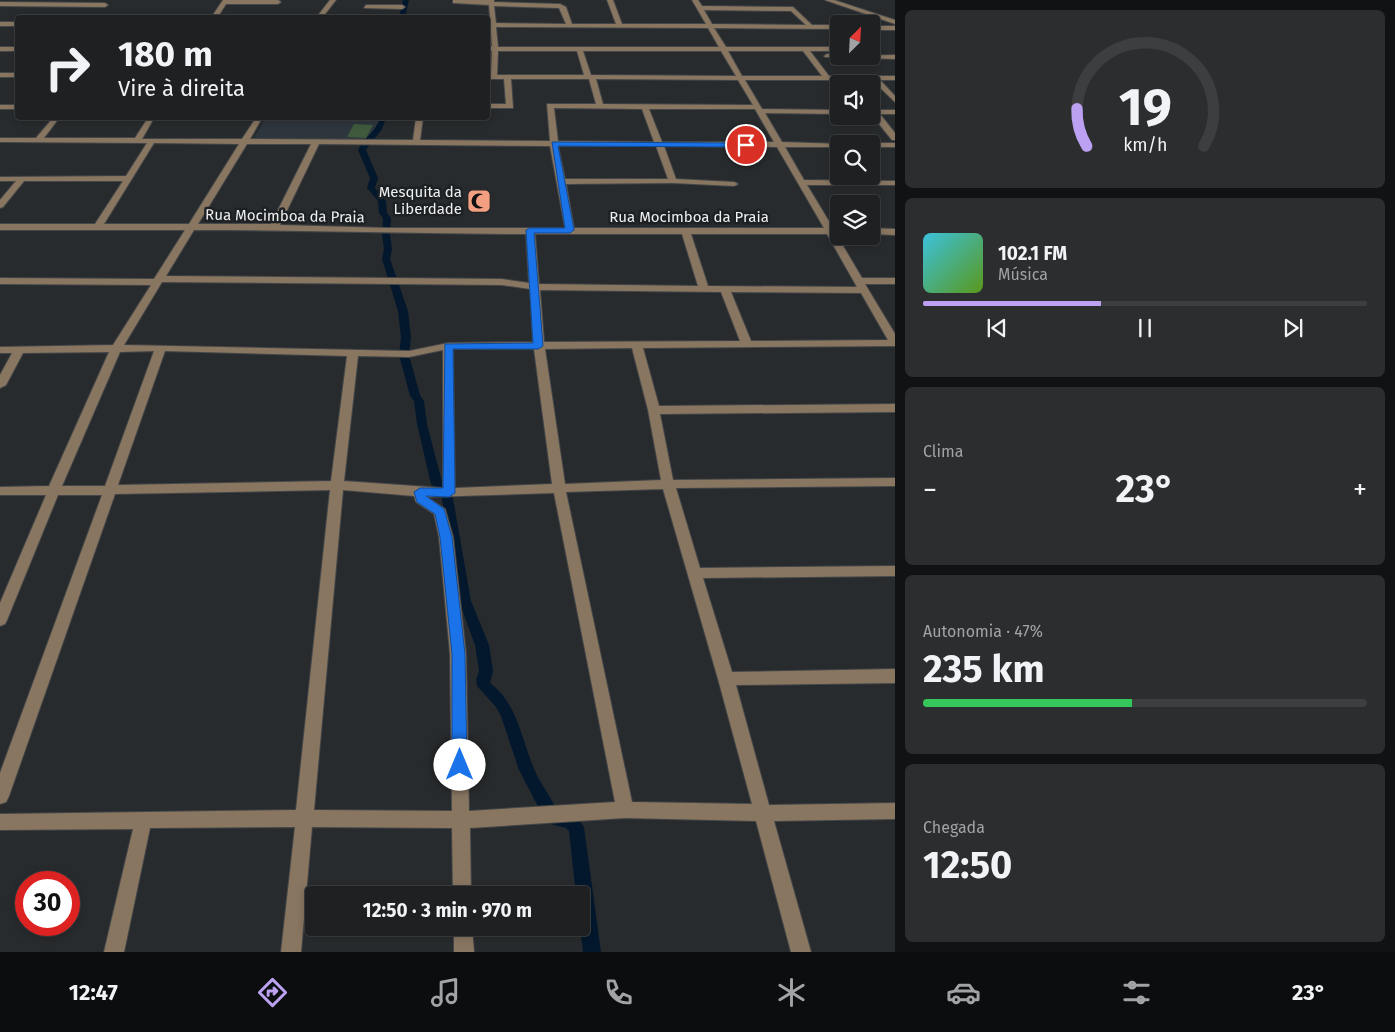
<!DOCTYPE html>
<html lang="pt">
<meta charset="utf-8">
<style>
:root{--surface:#1e2022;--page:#2b2d2f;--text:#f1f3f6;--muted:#a1a3a5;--line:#3c3e40;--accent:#bca0f2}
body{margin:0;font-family:"Fira Sans",sans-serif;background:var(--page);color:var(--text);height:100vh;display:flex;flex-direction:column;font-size:19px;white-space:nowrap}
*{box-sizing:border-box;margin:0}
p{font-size:16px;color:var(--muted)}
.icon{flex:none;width:28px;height:28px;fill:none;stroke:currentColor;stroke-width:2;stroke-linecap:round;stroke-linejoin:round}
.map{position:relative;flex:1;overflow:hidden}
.panel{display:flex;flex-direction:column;gap:10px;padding:10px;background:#101213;width:500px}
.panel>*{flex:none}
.banner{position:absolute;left:15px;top:15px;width:475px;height:105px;border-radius:5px;box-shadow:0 2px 8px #0003,0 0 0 1px var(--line);background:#1e2022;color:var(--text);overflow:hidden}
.needle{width:32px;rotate:24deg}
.fabs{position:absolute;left:830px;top:15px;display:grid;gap:10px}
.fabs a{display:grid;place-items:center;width:50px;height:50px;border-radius:5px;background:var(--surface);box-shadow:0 2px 8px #0003,0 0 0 1px var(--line);font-size:25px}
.speed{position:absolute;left:15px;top:871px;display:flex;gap:10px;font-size:25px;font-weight:700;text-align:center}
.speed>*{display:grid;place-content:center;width:65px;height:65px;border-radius:50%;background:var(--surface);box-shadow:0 2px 8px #0003,0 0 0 1px var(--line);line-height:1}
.speed .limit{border:8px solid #d22;background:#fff;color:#111}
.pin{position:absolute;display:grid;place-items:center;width:42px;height:42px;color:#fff;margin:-21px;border:2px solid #fff;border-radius:50%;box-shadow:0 1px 5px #0007}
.me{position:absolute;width:55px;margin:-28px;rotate:0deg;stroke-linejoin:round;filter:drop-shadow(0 0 4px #0008)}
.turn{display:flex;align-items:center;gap:18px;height:105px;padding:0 20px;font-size:22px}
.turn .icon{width:65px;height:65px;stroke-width:2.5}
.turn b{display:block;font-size:35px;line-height:42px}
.big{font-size:38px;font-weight:700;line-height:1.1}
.panel .card{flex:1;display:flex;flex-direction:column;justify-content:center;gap:8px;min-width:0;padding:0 18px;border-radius:8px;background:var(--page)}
.panel .dial{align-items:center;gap:0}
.dial svg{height:130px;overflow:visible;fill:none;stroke:var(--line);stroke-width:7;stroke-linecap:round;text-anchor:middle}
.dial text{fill:var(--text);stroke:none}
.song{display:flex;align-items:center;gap:15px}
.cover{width:60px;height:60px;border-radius:8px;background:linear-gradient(135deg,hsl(190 70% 55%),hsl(90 70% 35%))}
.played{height:5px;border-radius:2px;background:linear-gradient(90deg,var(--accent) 40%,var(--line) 40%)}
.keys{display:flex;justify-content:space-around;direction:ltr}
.heat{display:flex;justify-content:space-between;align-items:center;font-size:28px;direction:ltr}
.charge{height:8px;border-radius:4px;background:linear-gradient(90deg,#34c759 47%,var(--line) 0)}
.trip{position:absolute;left:305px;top:886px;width:285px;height:50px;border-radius:5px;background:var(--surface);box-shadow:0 2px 8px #0003,0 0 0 1px var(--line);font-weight:700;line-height:50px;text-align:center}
.menu{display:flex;height:80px;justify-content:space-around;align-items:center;background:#0c0d0e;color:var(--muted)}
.menu .icon{width:35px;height:35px}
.menu .current{color:var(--accent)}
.menu b{font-size:22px;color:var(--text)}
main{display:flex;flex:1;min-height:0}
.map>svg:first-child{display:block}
.built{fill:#2e363d}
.green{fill:#405a3e}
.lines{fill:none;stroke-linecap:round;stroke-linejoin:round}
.canal{fill:#03182d;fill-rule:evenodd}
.minor-casing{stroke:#444648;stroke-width:2}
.minor{fill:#887661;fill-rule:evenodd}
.route{fill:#1a73e8;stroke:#114b97}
.labels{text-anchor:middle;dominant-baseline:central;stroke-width:5;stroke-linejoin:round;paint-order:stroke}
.far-poi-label{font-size:15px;fill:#edeff1;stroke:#1e2123;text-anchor:end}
.far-street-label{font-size:15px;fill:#edeff1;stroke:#1e2123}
</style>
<main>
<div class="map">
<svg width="895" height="952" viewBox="0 0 895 952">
<rect width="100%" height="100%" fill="#282b2d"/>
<path class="built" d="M 266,118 L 383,118 L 375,133 L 367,141 L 253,140 Z"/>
<path class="green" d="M 354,124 L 373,125 L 366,138 L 347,137 Z"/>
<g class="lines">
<path class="canal" d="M 403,0 L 409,0 L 405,18 L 399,18 Z
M 380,118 L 386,118 L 382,129 L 366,150 L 378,178 L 375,188 L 386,201 L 387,213 L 391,218 L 390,234 L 392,249 L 390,259 L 408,311 L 411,337 L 409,355 L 420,395 L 424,401 L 427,424 L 442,482 L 452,493 L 471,601 L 489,645 L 493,671 L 490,683 C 519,705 521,740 535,771 C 541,785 552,797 557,812 L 576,816 L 584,827 L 601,952 L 583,952 L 580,928 L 581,895 L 576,895 L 569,831 L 566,828 L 551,824 L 549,818 L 543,816 L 519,770 L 501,716 L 496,707 L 477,686 L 476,680 L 479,671 L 475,645 L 459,601 L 441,494 L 431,484 L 417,424 L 414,401 L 410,396 L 399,355 L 401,337 L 398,311 L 382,259 L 384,249 L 382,234 L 383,218 L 379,213 L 378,201 L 367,188 L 370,178 L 358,150 C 364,137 376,132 380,118 Z"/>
<g class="minor-casing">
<path id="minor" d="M 223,0 L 278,0 L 281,2 L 278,4 L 226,4 L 217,18 L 211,18 Z
M 330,0 L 336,0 L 322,18 L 316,18 Z
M 453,0 L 494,0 L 494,2 L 560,4 L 566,7 L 572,24 L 616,24 L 607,0 L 613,0 L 622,24 L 706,24 L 692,0 L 698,0 L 702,6 L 793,7 L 812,25 L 839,25 L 839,29 L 714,28 L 726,47 L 839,47 L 839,51 L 810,51 L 829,76 L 895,76 L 895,80 L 880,80 L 895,96 L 895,102 L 872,80 L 745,80 L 762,109 L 839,110 L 839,114 L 765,113 L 782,142 L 842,144 L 839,144 L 839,147 L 785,147 L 804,180 L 895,181 L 895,185 L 807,185 L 833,228 L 839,228 L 839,234 L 836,234 L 862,278 L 895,278 L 895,284 L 865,284 L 895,334 L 895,346 L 643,348 L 659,406 L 895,404 L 895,412 L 660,414 L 673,480 L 895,478 L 895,486 L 676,488 L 700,568 L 895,566 L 895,576 L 703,578 L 732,672 L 895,669 L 895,683 L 736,685 L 769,805 L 895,803 L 895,819 L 774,821 L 811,952 L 791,952 L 756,821 L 625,818 L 470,828 L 471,895 L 453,895 L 452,828 L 312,827 L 301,952 L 281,952 L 295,827 L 150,828 L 124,952 L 104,952 L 133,829 L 0,830 L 0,814 L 296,810 L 330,490 L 115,494 L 9,796 L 6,802 L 0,804 L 0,773 L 102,495 L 58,495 L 7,620 L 5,624 L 0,626 L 0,603 L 46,495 L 0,495 L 0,487 L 49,486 L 109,352 L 23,353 L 6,385 L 0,388 L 0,375 L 12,353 L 0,353 L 0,347 L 113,345 L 151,285 L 0,284 L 0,278 L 154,279 L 185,230 L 0,230 L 0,224 L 95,224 L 123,181 L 24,181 L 3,207 L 0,208 L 0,200 L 16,181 L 0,181 L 0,177 L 126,176 L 147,143 L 0,142 L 0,138 L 36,138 L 53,118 L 59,118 L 44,138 L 135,138 L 148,118 L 154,118 L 142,139 L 242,139 L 256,118 L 262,118 L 250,139 L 413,140 L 416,118 L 423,118 L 420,140 L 550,141 L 547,104 L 596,104 L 589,79 L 511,79 L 513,108 L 488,108 L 488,104 L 506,104 L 504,79 L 488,79 L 488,75 L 491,75 L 492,51 L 488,51 L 488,47 L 492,46 L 489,5 L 453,3 ZM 494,6 L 559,8 L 566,24 L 496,23 ZM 704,10 L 791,11 L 806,25 L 712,24 ZM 496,27 L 708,28 L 719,47 L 498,47 ZM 498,51 L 577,51 L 584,75 L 497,75 ZM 583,51 L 721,51 L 736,76 L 591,75 ZM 728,51 L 803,51 L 822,76 L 742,76 ZM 596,79 L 738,80 L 753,105 L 603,104 ZM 554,108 L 642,109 L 654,142 L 558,141 ZM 649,109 L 755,109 L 774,142 L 662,142 ZM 154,143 L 239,144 L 189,224 L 104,224 ZM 247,144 L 311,144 L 271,224 L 198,224 ZM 319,144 L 550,146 L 565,228 L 388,228 L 280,225 ZM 558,146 L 656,146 L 668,179 L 565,179 ZM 664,146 L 777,147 L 824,228 L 574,228 L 566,184 L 673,183 L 734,186 L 738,184 L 734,182 L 676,179 ZM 194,230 C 305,230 415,234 526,234 L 529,283 L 502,279 L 166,276 ZM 535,234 L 682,234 L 698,286 L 539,284 ZM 691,234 L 827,234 L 857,287 L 708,286 ZM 162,282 L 502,285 L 530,289 L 533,342 L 448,343 L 409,351 L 124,345 ZM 540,290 L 721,292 L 740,341 L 544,342 ZM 731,292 L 861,293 L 888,340 L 751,341 ZM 632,348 L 648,410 L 661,480 L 565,484 L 545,349 ZM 453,349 L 534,349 L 552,484 L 455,488 ZM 443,350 L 443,488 L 344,481 L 358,356 L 409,357 ZM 154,351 L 105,486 L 62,486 L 120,352 ZM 165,351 L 347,356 L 331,481 L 118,485 ZM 663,489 L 718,679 L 752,804 L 632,802 L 566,492 ZM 343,490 L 414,496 L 416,502 L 434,514 L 439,537 L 450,654 L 452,811 L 314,810 ZM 554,493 L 615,802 L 469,811 L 466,654 L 453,537 L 445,509 L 427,497 Z
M 825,0 L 834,0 L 895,20 L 895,24 Z
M 0,2 L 105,3 L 108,5 L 105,7 L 0,6 Z
M 366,5 L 402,5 L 405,7 L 402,9 L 364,8 Z
M 0,22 L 18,22 L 18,26 L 0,26 Z
M 871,26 L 895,26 L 895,30 L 871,30 Z
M 0,47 L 18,47 L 18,51 L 0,51 Z
M 827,54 L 839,54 L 839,56 L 895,55 L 895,59 L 825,57 L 824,56 Z
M 0,73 L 18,73 L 18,77 L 0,77 Z
M 0,105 L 18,105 L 18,109 L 0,109 Z
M 871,110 L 895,110 L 895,114 L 880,114 L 895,133 L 895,140 L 892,140 L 871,114 Z
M 871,143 L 895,143 L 895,147 L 871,147 L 871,144 L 868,144 Z
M 871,228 L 895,229 L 895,235 L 871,234 Z
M 454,928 L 472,928 L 474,952 L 454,952 Z"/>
</g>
<use href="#minor" class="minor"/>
</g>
<path class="route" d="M 552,142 L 746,143 L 749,145 L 746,147 L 558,146 L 574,230 L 570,233 L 534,233 L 543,346 L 538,349 L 453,349 L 455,493 L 449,497 L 426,496 L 444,509 L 452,537 L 465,654 L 467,765 L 465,770 L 460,772 L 454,770 L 452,765 L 452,654 L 440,537 L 435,514 L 417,502 L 414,492 L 420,488 L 443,488 L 445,344 L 533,343 L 526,230 L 530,228 L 565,228 Z"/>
<defs>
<g id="mosque-square" transform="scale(1.25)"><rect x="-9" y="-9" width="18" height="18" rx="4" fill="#f2a081" stroke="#1e2123"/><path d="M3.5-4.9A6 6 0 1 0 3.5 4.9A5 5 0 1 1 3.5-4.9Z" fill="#111"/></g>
</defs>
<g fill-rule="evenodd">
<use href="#mosque-square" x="479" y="201"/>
</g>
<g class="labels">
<g class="far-poi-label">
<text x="462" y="192">Mesquita da<tspan x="462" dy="17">Liberdade</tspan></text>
</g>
<g class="far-street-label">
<text transform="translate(285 216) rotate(1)">Rua Mocimboa da Praia</text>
<text x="689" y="217">Rua Mocimboa da Praia</text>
</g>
</g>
</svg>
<div class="fabs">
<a><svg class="needle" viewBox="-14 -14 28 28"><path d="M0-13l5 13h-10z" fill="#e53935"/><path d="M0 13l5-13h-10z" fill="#a1a3a5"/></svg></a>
<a><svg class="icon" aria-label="sound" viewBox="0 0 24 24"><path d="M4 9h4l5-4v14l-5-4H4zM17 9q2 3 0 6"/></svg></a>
<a><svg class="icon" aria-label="search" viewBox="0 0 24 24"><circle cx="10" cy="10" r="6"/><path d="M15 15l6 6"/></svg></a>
<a><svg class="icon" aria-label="layers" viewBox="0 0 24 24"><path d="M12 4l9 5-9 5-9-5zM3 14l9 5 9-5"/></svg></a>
</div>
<div class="speed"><div class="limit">30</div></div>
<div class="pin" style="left:746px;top:145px;background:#d93025"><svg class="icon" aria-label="arrive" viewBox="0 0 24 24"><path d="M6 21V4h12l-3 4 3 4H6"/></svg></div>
<svg class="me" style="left:460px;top:765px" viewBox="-20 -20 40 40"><circle r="19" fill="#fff"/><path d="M0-13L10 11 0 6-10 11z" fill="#1a73e8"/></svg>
<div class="trip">12:50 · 3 min · 970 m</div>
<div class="banner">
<div class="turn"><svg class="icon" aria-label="right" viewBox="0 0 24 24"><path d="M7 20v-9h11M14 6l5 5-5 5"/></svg><div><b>180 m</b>Vire à direita</div></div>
</div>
</div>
<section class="panel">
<div class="card dial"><svg viewBox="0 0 100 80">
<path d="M14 69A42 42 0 1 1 86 69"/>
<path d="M14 69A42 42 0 0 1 8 46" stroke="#bca0f2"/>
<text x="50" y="56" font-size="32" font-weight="700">19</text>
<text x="50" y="72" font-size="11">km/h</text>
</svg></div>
<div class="card">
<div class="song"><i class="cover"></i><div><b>102.1 FM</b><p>Música</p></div></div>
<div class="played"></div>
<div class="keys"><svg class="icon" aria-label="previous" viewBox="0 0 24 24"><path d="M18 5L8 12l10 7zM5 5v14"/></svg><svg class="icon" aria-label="pause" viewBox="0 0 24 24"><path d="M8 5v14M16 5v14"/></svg><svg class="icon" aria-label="next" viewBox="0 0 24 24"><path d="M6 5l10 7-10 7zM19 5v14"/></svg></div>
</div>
<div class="card"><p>Clima</p>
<div class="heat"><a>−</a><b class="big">23°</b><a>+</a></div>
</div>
<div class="card"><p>Autonomia · 47%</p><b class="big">235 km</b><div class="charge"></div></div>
<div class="card"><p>Chegada</p><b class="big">12:50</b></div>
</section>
</main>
<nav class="menu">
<b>12:47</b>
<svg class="icon current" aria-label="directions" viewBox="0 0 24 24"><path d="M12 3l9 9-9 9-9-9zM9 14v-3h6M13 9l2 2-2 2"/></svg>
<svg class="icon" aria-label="music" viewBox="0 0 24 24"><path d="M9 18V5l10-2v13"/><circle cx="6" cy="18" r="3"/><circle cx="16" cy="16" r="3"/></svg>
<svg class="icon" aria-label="phone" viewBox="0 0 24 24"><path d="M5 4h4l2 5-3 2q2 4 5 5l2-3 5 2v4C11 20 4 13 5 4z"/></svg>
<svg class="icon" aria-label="climate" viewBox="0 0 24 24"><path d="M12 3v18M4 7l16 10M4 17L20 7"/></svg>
<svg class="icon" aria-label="car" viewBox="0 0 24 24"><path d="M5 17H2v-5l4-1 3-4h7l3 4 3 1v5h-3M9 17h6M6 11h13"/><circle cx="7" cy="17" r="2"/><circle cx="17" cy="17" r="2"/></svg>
<svg class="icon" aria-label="filters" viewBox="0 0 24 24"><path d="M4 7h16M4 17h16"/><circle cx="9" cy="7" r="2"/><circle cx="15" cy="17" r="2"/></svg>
<b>23°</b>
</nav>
